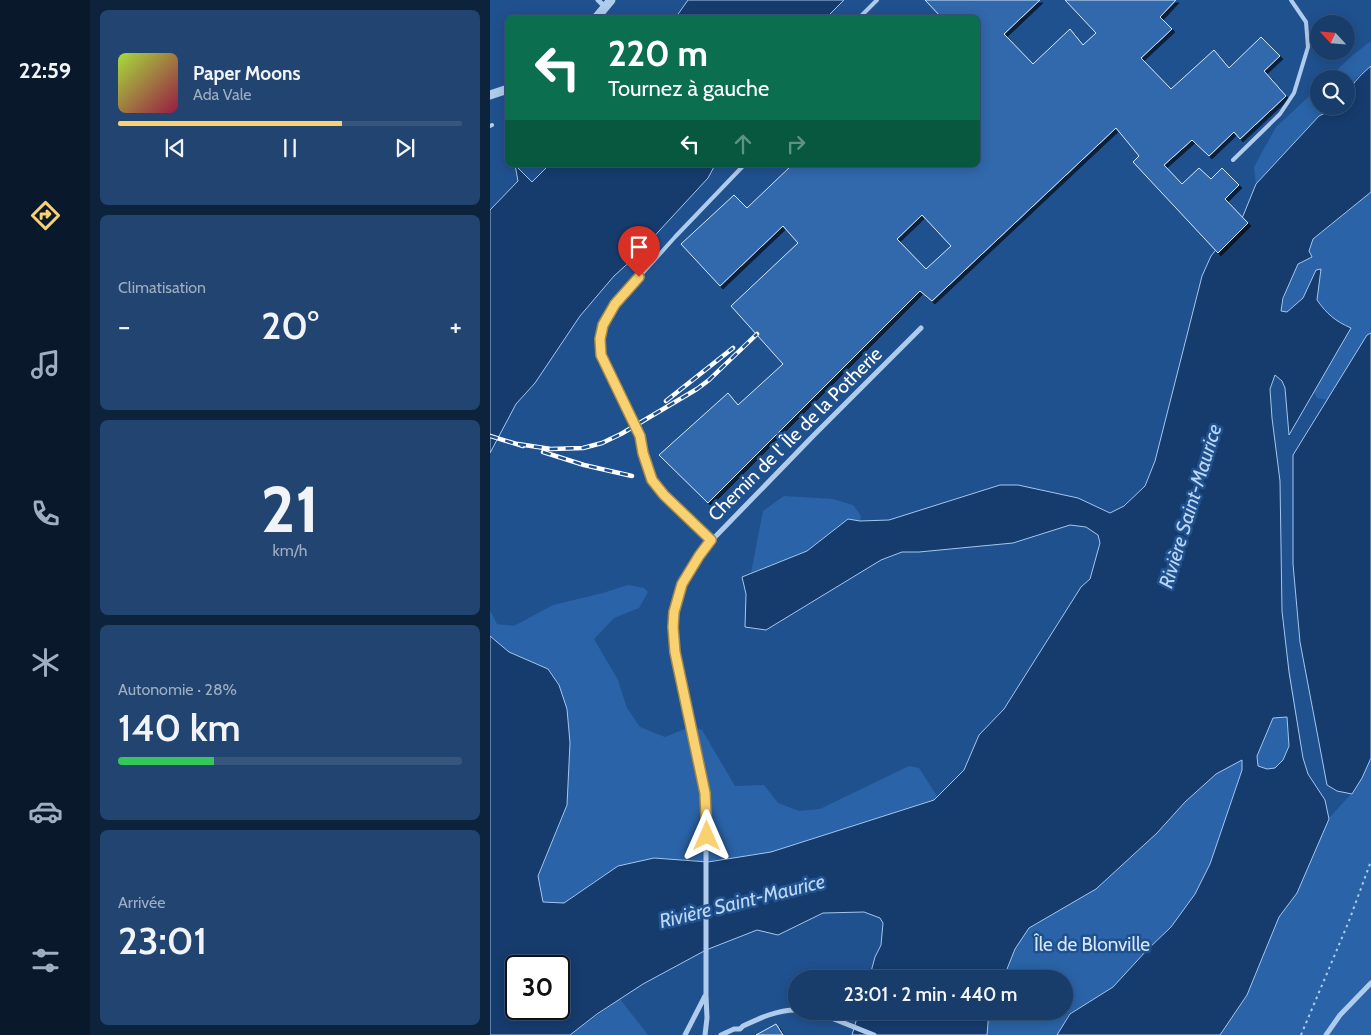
<!DOCTYPE html>
<html lang="fr">
<meta charset="utf-8">
<style>
:root{--surface:#183d6b;--page:#214471;--text:#f1f3f6;--muted:#9faec1;--line:#36567e;--accent:#fad171}
body{margin:0;font-family:Cabin,sans-serif;background:var(--page);color:var(--text);height:100vh;display:flex;flex-direction:column;font-size:19px;white-space:nowrap}
*{box-sizing:border-box;margin:0}
p{font-size:16px;color:var(--muted)}
.icon{flex:none;width:28px;height:28px;fill:none;stroke:currentColor;stroke-width:2;stroke-linecap:round;stroke-linejoin:round}
.map{position:relative;flex:1;overflow:hidden}
.panel{display:flex;flex-direction:column;gap:10px;padding:10px;background:#0d223b;width:400px}
.panel>*{flex:none}
.guide{position:absolute;left:15px;top:15px;width:475px;height:152px;border-radius:8px;box-shadow:0 2px 12px #0003,0 0 0 1px var(--line);background:#0b6e4f;color:#fff;overflow:hidden}
.needle{width:32px;rotate:296deg}
.fabs{position:absolute;left:820px;top:15px;display:grid;gap:10px}
.fabs a{display:grid;place-items:center;width:45px;height:45px;border-radius:50%;background:var(--surface);box-shadow:0 2px 12px #0003,0 0 0 1px var(--line);font-size:25px}
.speed{position:absolute;left:15px;top:955px;display:flex;gap:10px;font-size:25px;font-weight:700;text-align:center}
.speed>*{display:grid;place-content:center;width:65px;height:65px;border-radius:50%;background:var(--surface);box-shadow:0 2px 12px #0003,0 0 0 1px var(--line);line-height:1}
.speed .limit{border:2px solid #111;border-radius:8px;background:#fff;color:#111}
.pin{position:absolute;display:grid;place-items:center;width:42px;height:42px;color:#fff;margin:-51px -21px;border-radius:50% 50% 50% 0;rotate:-45deg;box-shadow:0 0 5px #0007}
.pin .icon{rotate:45deg}
.me{position:absolute;width:55px;margin:-28px;rotate:0deg;stroke-linejoin:round;filter:drop-shadow(0 0 4px #0008)}
.turn{display:flex;align-items:center;gap:18px;height:105px;padding:0 20px;font-size:22px}
.turn .icon{width:65px;height:65px;stroke-width:2.5}
.turn b{display:block;font-size:35px;line-height:42px}
.lanes{display:flex;align-items:center;height:48px;padding:0 20px;background:#0003;justify-content:center;gap:25px;direction:ltr}
.lanes .off{opacity:.35}
.big{font-size:38px;font-weight:600;line-height:1.1}
.panel .tile{flex:1;display:flex;flex-direction:column;justify-content:center;gap:8px;min-width:0;padding:0 18px;border-radius:8px;background:var(--page)}
.panel .dial{align-items:center;gap:0}
.dial b{font-size:65px;line-height:1}
.song{display:flex;align-items:center;gap:15px}
.cover{width:60px;height:60px;border-radius:8px;background:linear-gradient(135deg,hsl(80 70% 55%),hsl(340 70% 35%))}
.played{height:5px;border-radius:2px;background:linear-gradient(90deg,var(--accent) 65%,var(--line) 65%)}
.keys{display:flex;justify-content:space-around;direction:ltr}
.heat{display:flex;justify-content:space-between;align-items:center;font-size:28px;direction:ltr}
.charge{height:8px;border-radius:4px;background:linear-gradient(90deg,#34c759 28%,var(--line) 0)}
.trip{position:absolute;left:298px;top:970px;width:285px;height:50px;border-radius:25px;background:var(--surface);box-shadow:0 2px 12px #0003,0 0 0 1px var(--line);font-weight:600;line-height:50px;text-align:center}
main{display:flex;flex:1;min-height:0}
.tab-bar{display:flex;flex-direction:column;width:90px;justify-content:space-around;align-items:center;background:#0a182b;color:var(--muted)}
.tab-bar .icon{width:35px;height:35px}
.tab-bar .current{color:var(--accent)}
.tab-bar b{font-size:22px;color:var(--text)}
.map>svg:first-child{display:block}
.green{fill:#2a63a7;fill-rule:evenodd}
.water{fill:#163c6e;stroke:#a4c6ee;fill-rule:evenodd}
.building{fill:#3068ac;stroke:#d5e6f9;fill-rule:evenodd;filter:url(#shadow)}
.lines{fill:none;stroke-linecap:round;stroke-linejoin:round}
.path{stroke:#b0ccec;stroke-width:2;stroke-dasharray:2.5 4;stroke-linecap:butt}
.service{stroke:#b0ccec;stroke-width:4}
.minor{stroke:#b0ccec;stroke-width:5}
.tertiary{stroke:#b0ccec;stroke-width:9}
.rail-casing{stroke:#fff;stroke-width:4.5}
.rail{stroke:#20518f;stroke-width:2.5;stroke-dasharray:8;stroke-linecap:butt}
.route-casing{stroke:#a28849;stroke-width:12}
.route{stroke:#fad171;stroke-width:9}
.labels{text-anchor:middle;dominant-baseline:central;stroke-width:5;stroke-linejoin:round;paint-order:stroke}
.street-label{font-size:19px;fill:#fff;stroke:#20518f}
.park-label{font-size:19px;fill:#d5e6f9;stroke:#20518f}
.water-label{font-size:20px;font-style:italic;fill:#bcd6f3;stroke:#20518f}
</style>
<main>
<nav class="tab-bar">
<b>22:59</b>
<svg class="icon current" aria-label="directions" viewBox="0 0 24 24"><path d="M12 3l9 9-9 9-9-9zM9 14v-3h6M13 9l2 2-2 2"/></svg>
<svg class="icon" aria-label="music" viewBox="0 0 24 24"><path d="M9 18V5l10-2v13"/><circle cx="6" cy="18" r="3"/><circle cx="16" cy="16" r="3"/></svg>
<svg class="icon" aria-label="phone" viewBox="0 0 24 24"><path d="M5 4h4l2 5-3 2q2 4 5 5l2-3 5 2v4C11 20 4 13 5 4z"/></svg>
<svg class="icon" aria-label="climate" viewBox="0 0 24 24"><path d="M12 3v18M4 7l16 10M4 17L20 7"/></svg>
<svg class="icon" aria-label="car" viewBox="0 0 24 24"><path d="M5 17H2v-5l4-1 3-4h7l3 4 3 1v5h-3M9 17h6M6 11h13"/><circle cx="7" cy="17" r="2"/><circle cx="17" cy="17" r="2"/></svg>
<svg class="icon" aria-label="filters" viewBox="0 0 24 24"><path d="M4 7h16M4 17h16"/><circle cx="9" cy="7" r="2"/><circle cx="15" cy="17" r="2"/></svg>
</nav>
<section class="panel">
<div class="tile">
<div class="song"><i class="cover"></i><div><b>Paper Moons</b><p>Ada Vale</p></div></div>
<div class="played"></div>
<div class="keys"><svg class="icon" aria-label="previous" viewBox="0 0 24 24"><path d="M18 5L8 12l10 7zM5 5v14"/></svg><svg class="icon" aria-label="pause" viewBox="0 0 24 24"><path d="M8 5v14M16 5v14"/></svg><svg class="icon" aria-label="next" viewBox="0 0 24 24"><path d="M6 5l10 7-10 7zM19 5v14"/></svg></div>
</div>
<div class="tile"><p>Climatisation</p>
<div class="heat"><a>−</a><b class="big">20°</b><a>+</a></div>
</div>
<div class="tile dial"><b>21</b><p>km/h</p></div>
<div class="tile"><p>Autonomie · 28%</p><b class="big">140 km</b><div class="charge"></div></div>
<div class="tile"><p>Arrivée</p><b class="big">23:01</b></div>
</section>
<div class="map">
<svg width="881" height="1035" viewBox="0 0 881 1035">
<defs>
<filter id="shadow"><feDropShadow dx="3" dy="3" stdDeviation="0" flood-color="#0009"/></filter>
</defs>
<rect width="100%" height="100%" fill="#20518f"/>
<path class="green" d="M 881,41 L 881,66 L 866,78 L 856,99 L 856,79 L 837,79 L 864,54 Z
M 829,87 L 829,106 L 849,106 L 829,116 L 766,184 L 764,167 L 786,127 Z
M 881,192 L 881,384 L 857,403 L 827,398 L 814,374 L 826,270 L 813,298 L 797,312 L 791,312 C 794,295 800,277 809,263 C 815,253 819,250 823,239 Z
M 294,496 L 343,499 L 363,505 L 371,516 L 370,521 L 357,520 L 317,551 L 261,573 L 273,511 Z
M 138,585 L 154,588 L 158,592 L 149,608 L 124,618 L 104,639 L 128,680 L 137,708 L 150,727 L 175,737 L 202,726 L 212,730 L 245,786 L 274,785 L 288,803 L 309,811 L 330,809 L 419,766 L 429,768 L 447,796 L 444,800 L 281,852 L 218,862 L 164,858 L 128,866 L 74,903 L 53,902 L 48,876 L 77,805 L 58,669 L 19,652 L 0,636 L 0,610 L 7,624 L 24,626 L 63,605 L 113,593 Z
M 790,657 L 798,657 L 813,758 L 818,774 L 835,800 L 839,818 L 861,794 L 850,792 L 836,782 L 815,661 L 872,778 L 881,758 L 881,1035 L 497,1035 L 499,1011 L 574,1011 L 574,979 L 513,979 L 514,976 L 513,942 ZM 753,762 L 759,771 L 729,839 L 752,770 Z
M 130,999 L 158,1035 L 80,1035 Z"/>
<path class="water" d="M 198,0 L 354,0 L 337,17 L 186,17 Z
M 881,66 L 881,192 L 823,239 L 819,251 L 822,257 L 808,264 L 793,298 L 791,311 L 797,312 L 813,298 L 826,270 L 831,269 L 827,300 C 837,314 845,321 861,328 L 799,435 L 795,388 L 792,381 L 785,375 L 780,389 L 782,418 L 790,481 L 792,611 L 799,672 L 813,758 L 818,774 L 835,800 L 839,819 L 807,893 L 789,917 L 757,995 L 730,1035 L 567,1035 L 580,1014 L 623,987 L 657,950 L 681,927 L 705,894 L 720,864 L 752,770 L 752,760 L 726,774 L 695,802 L 667,833 L 606,889 L 539,928 L 525,949 L 513,979 L 379,979 L 385,957 L 391,945 L 393,923 L 390,918 L 374,912 L 333,913 L 288,935 L 267,930 L 216,950 L 153,984 L 107,1014 L 80,1035 L 0,1035 L 0,636 L 19,652 L 58,669 L 69,685 L 77,709 L 80,743 L 77,805 L 48,876 L 53,902 L 74,903 L 128,866 L 164,858 L 218,862 L 281,852 L 444,800 L 474,770 L 489,735 L 514,709 L 591,587 L 600,579 L 610,543 L 608,535 L 596,527 L 580,525 L 523,543 L 429,552 L 412,552 L 391,560 L 276,630 L 255,627 L 256,594 L 252,577 L 317,551 L 358,519 L 370,521 L 399,520 L 510,485 L 528,485 L 588,498 L 620,513 L 634,506 L 655,486 L 665,461 L 712,276 L 721,256 L 753,216 L 766,184 L 829,116 L 849,106 L 856,106 C 856,89 868,77 881,66 ZM 797,717 L 799,746 L 793,760 L 785,768 L 777,769 L 768,766 L 767,756 L 783,718 ZM 26,966 L 69,966 L 69,1009 L 26,1009 Z
M 25,165 L 42,182 L 59,165 L 225,165 L 218,178 L 145,257 L 124,276 L 90,316 L 45,383 L 26,404 L 0,453 L 0,210 L 28,181 Z
M 881,333 L 881,758 L 872,778 L 862,794 L 847,791 L 837,785 L 810,642 L 803,564 L 803,455 L 877,335 Z
M 369,1011 L 499,1011 L 497,1035 L 362,1035 Z"/>
<path class="building" d="M 435,0 L 550,0 L 514,34 L 543,64 L 580,29 L 593,45 L 606,33 L 575,0 L 686,0 L 670,17 L 682,29 L 651,58 L 681,89 L 724,50 L 739,68 L 771,37 L 790,56 L 774,71 L 796,96 L 750,139 L 744,132 L 719,156 L 702,140 L 674,165 L 692,184 L 709,168 L 721,179 L 732,168 L 749,185 L 735,199 L 758,223 L 728,253 L 643,162 L 649,156 L 626,128 L 442,301 L 430,291 L 218,503 L 169,455 L 238,393 L 248,405 L 293,364 L 241,306 L 308,243 L 293,226 L 230,286 L 191,244 L 244,195 L 257,208 L 302,165 L 488,165 L 488,18 L 452,18 ZM 432,215 L 461,246 L 436,269 L 407,239 Z
M 286,1024 L 293,1035 L 266,1035 Z"/>
<g class="lines">
<path class="path" d="M 811,1035 L 859,921 L 881,861"/>
<path class="service" d="M 369,18 L 387,0
M 0,126 L 2,125
M 743,160 L 790,114 L 804,93 L 818,47 L 816,22 L 801,0
M 221,540 L 174,495 L 162,480 L 153,453 L 150,436 L 111,355 L 110,339 L 113,325 L 125,304 L 185,237 L 254,165"/>
<path class="minor" d="M 108,0 L 115,7
M 318,1011 L 334,1015 L 384,1035
M 195,1035 L 215,996
M 215,1035 L 217,1018 L 216,995 L 216,804 L 215,793 L 184,641 C 181,599 197,569 224,538 L 324,435 L 431,328
M 231,1035 L 244,1029 L 250,1029 L 253,1026 C 270,1018 287,1010 306,1010
M 836,1035 L 850,1015 L 881,983"/>
<path class="tertiary" d="M 106,18 L 121,0
M 0,95 L 18,89"/>
<g class="rail-casing">
<path id="rail" d="M 176,401 L 243,348
M 0,436 L 33,446
M 28,444 L 61,449 L 93,448 L 112,443 L 131,434 L 207,389 L 219,380 L 267,334
M 53,452 L 94,465 L 142,476"/>
</g>
<use href="#rail" class="rail"/>
</g>
<g class="lines">
<g class="route-casing">
<path id="route" d="M 149,277 L 125,304 L 113,325 L 110,339 L 111,355 L 150,436 L 153,453 L 162,480 L 174,495 L 221,540 L 209,556 L 192,584 L 184,612 L 183,627 L 185,652 L 215,793 L 217,836"/>
</g>
<use href="#route" class="route"/>
</g>
<g class="labels">
<g class="street-label">
<text transform="translate(305 434) rotate(-45)">Chemin de l' Île de la Potherie</text>
</g>
<g class="park-label">
<text x="602" y="944">Île de Blonville</text>
</g>
<g class="water-label">
<text transform="translate(700 506) rotate(-73)">Rivière Saint-Maurice</text>
<text transform="translate(252 901) rotate(-14)">Rivière Saint-Maurice</text>
</g>
</g>
</svg>
<div class="fabs">
<a><svg class="needle" viewBox="-14 -14 28 28"><path d="M0-13l5 13h-10z" fill="#e53935"/><path d="M0 13l5-13h-10z" fill="#9faec1"/></svg></a>
<a><svg class="icon" aria-label="search" viewBox="0 0 24 24"><circle cx="10" cy="10" r="6"/><path d="M15 15l6 6"/></svg></a>
</div>
<div class="speed"><div class="limit">30</div></div>
<div class="pin" style="left:149px;top:277px;background:#d93025"><svg class="icon" aria-label="arrive" viewBox="0 0 24 24"><path d="M6 21V4h12l-3 4 3 4H6"/></svg></div>
<svg class="me" style="left:217px;top:836px" viewBox="-20 -20 40 40"><path d="M0-17L14 15 0 8-14 15z" fill="#fad171" stroke="#fff" stroke-width="4"/></svg>
<div class="trip">23:01 · 2 min · 440 m</div>
<div class="guide">
<div class="turn"><svg class="icon" aria-label="left" viewBox="0 0 24 24"><path d="M17 20v-9H6M10 6l-5 5 5 5"/></svg><div><b>220 m</b>Tournez à gauche</div></div>
<div class="lanes"><svg class="icon" aria-label="left" viewBox="0 0 24 24"><path d="M17 20v-9H6M10 6l-5 5 5 5"/></svg><svg class="icon off" aria-label="ahead" viewBox="0 0 24 24"><path d="M12 20V5M6 11l6-6 6 6"/></svg><svg class="icon off" aria-label="right" viewBox="0 0 24 24"><path d="M7 20v-9h11M14 6l5 5-5 5"/></svg></div>
</div>
</div>
</main>
